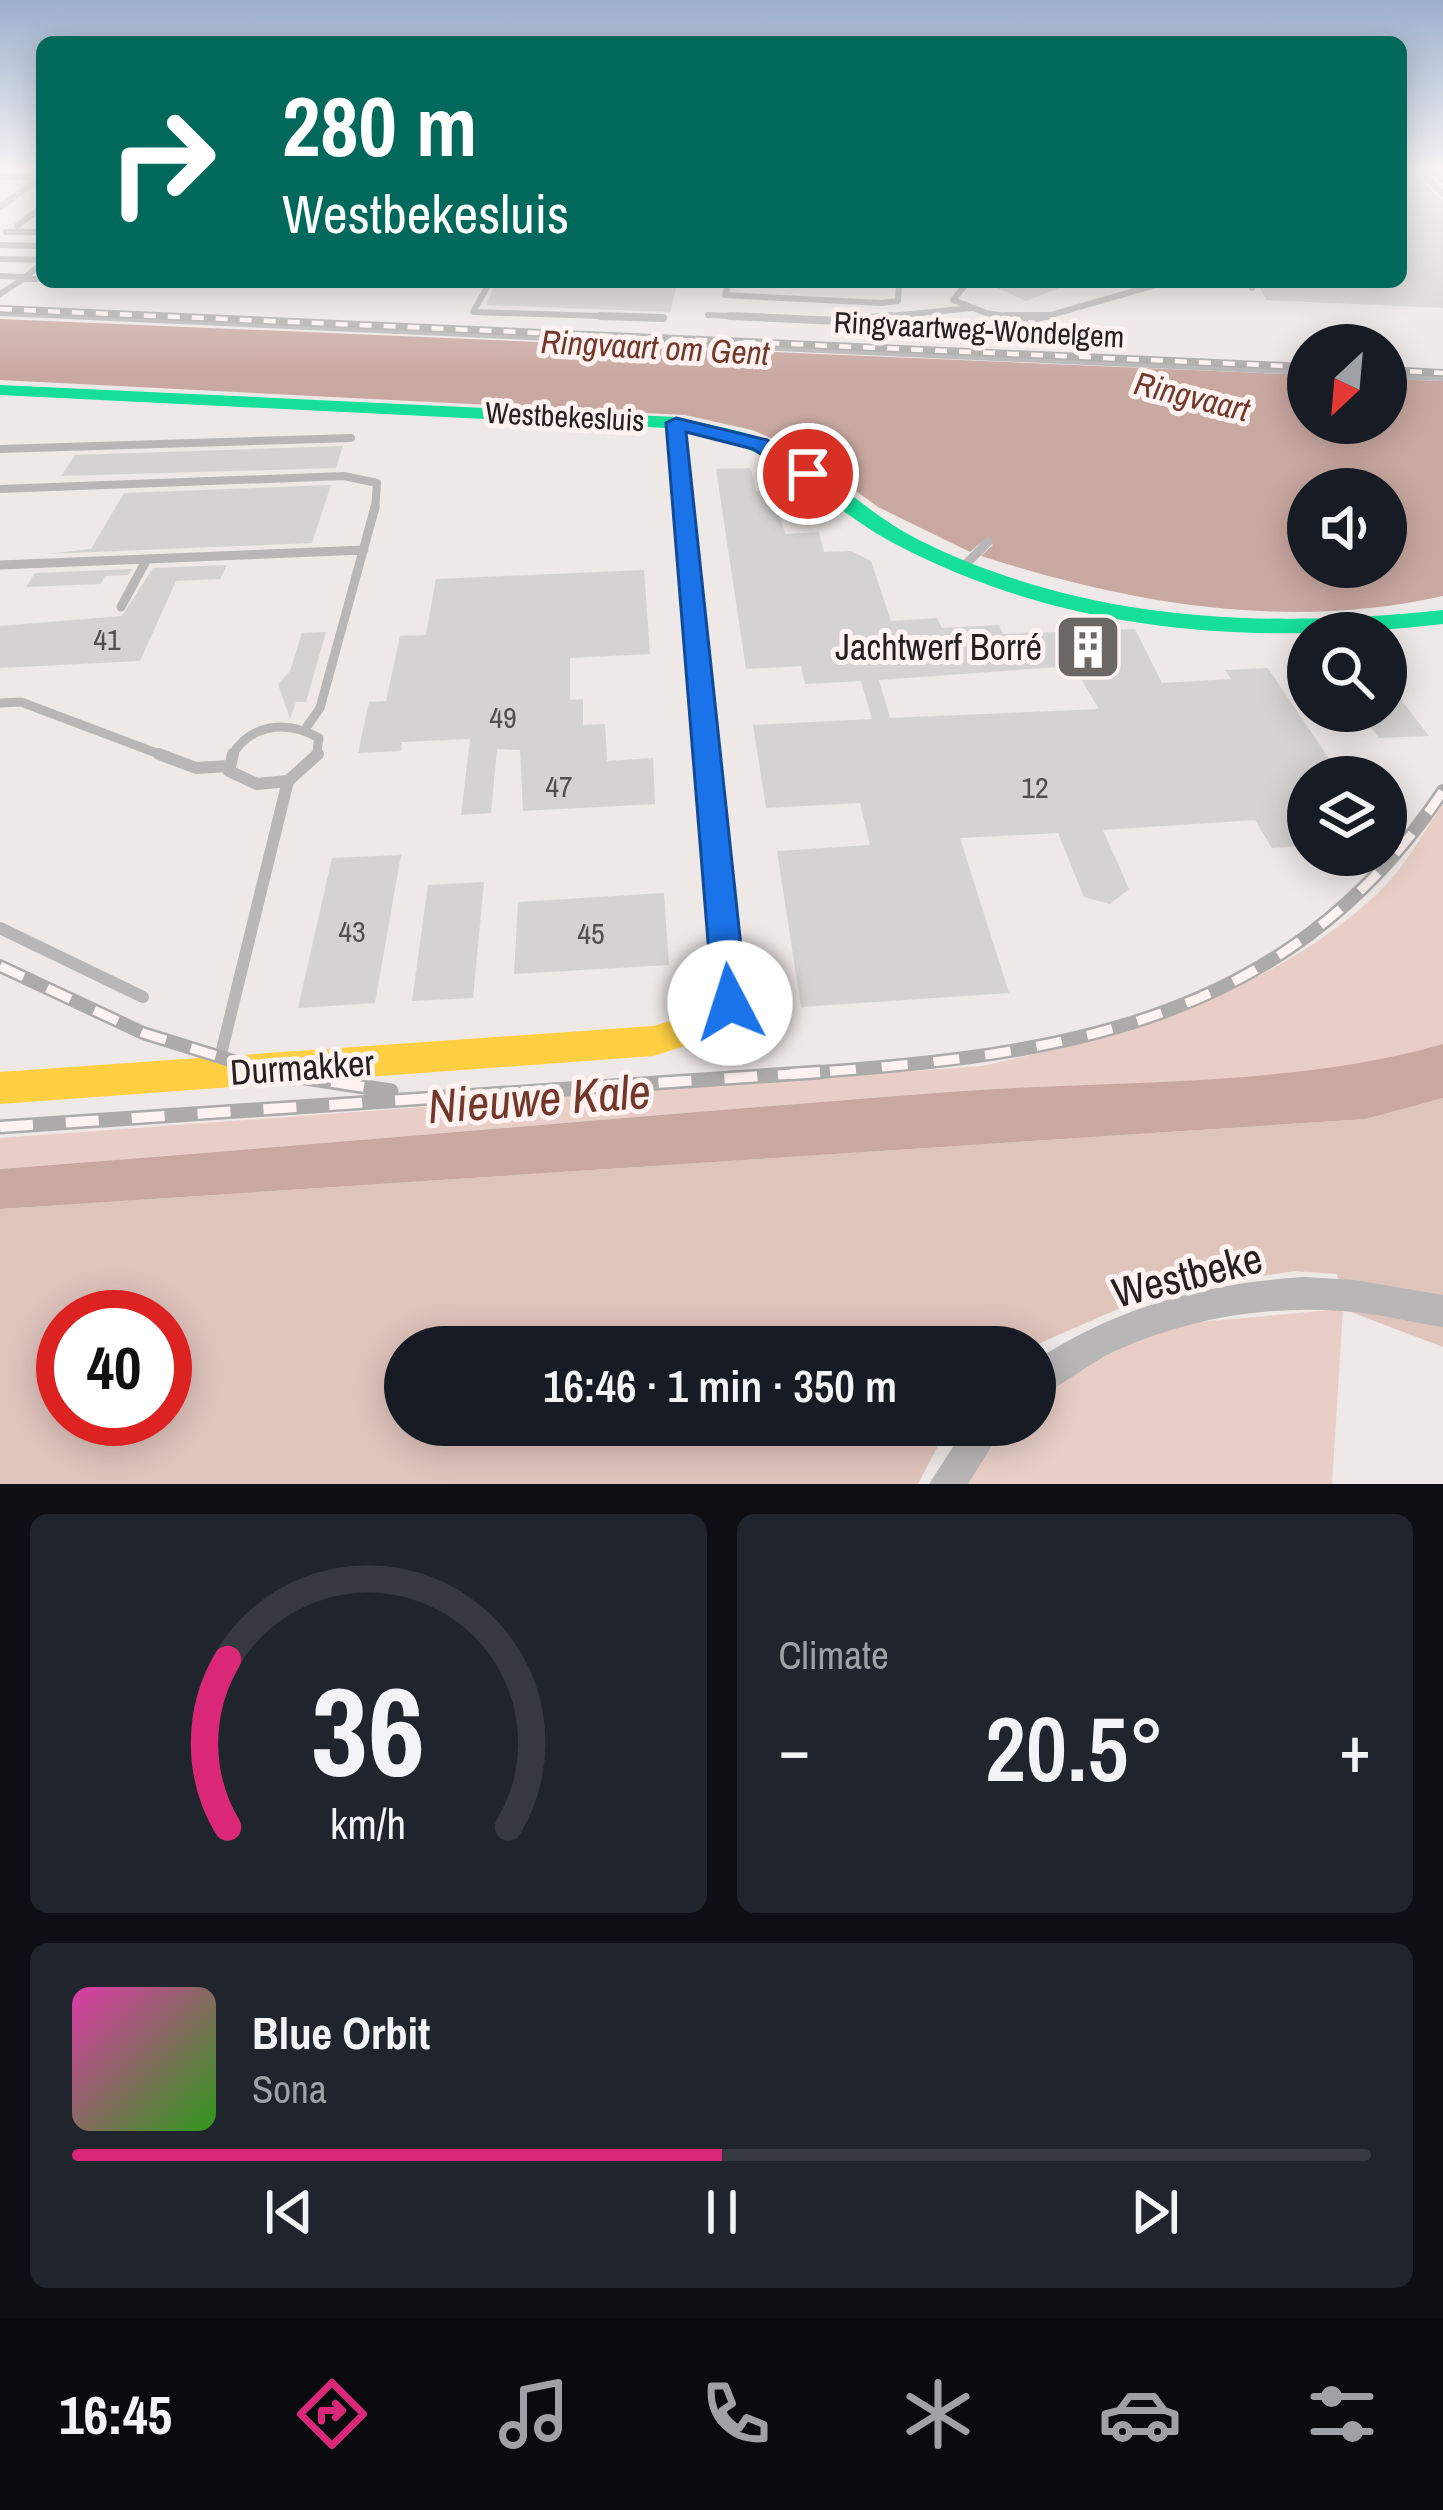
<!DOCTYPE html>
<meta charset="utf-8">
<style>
:root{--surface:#171b24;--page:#20242c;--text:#f1f3f6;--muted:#9ea1a6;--line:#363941;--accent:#db2777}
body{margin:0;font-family:"Archivo Narrow",sans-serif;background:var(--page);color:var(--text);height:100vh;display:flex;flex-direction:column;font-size:45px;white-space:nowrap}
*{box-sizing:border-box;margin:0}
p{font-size:39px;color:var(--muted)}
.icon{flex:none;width:66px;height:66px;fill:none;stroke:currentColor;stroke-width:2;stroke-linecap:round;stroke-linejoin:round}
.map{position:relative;height:1484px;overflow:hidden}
.panel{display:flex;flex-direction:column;gap:30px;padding:30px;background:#0d0f14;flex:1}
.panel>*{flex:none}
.guide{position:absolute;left:36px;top:36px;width:1371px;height:252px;border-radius:18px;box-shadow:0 6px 30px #0003;background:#00695c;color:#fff;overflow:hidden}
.needle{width:78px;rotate:206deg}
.controls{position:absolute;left:1287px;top:324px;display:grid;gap:24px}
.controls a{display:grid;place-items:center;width:120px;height:120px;border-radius:50%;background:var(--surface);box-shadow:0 6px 30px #0003;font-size:60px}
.speed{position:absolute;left:36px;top:1290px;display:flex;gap:24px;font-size:60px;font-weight:700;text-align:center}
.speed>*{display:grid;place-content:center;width:156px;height:156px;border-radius:50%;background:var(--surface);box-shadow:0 6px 30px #0003;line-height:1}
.speed .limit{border:18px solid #d22;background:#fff;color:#111}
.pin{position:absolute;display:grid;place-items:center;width:102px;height:102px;color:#fff;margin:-51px;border:6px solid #fff;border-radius:50%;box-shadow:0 3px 12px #0007}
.me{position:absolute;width:132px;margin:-66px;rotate:355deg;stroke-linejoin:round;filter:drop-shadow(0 0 9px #0008)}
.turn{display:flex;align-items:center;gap:42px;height:252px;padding:0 48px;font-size:54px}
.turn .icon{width:156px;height:156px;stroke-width:2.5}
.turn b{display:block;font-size:84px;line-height:102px}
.big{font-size:90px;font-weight:600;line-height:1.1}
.panel .card{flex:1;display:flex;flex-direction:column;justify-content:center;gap:18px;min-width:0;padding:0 42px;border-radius:18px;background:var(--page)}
.panel .dial{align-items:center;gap:0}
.dial svg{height:312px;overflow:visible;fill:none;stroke:var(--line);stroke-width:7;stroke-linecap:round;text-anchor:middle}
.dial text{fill:var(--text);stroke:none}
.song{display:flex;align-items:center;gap:36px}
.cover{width:144px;height:144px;border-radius:18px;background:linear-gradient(135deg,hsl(320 70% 55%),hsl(110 70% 35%))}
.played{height:12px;border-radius:6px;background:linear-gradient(90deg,var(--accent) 50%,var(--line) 50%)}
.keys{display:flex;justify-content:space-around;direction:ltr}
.heat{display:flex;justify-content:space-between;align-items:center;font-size:66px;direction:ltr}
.panel .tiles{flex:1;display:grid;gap:30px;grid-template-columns:1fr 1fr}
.card:last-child{grid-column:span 2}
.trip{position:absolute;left:384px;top:1326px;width:672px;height:120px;border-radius:60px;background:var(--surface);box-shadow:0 6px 30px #0003;font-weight:600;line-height:120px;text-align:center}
.tabs{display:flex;height:192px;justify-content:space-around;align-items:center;background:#090b0e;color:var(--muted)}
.tabs .icon{width:84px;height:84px}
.tabs .selected{color:var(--accent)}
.tabs b{font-size:54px;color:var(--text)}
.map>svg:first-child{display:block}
.green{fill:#e8cec7}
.forest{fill:#dfc4bc;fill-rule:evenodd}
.water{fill:#c9a8a1;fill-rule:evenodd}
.building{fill:#d4d3d2;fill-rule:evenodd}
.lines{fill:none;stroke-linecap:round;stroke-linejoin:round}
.lane-far3{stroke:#b8b6b6;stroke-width:6}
.lane-far2{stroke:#b8b6b6;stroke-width:8}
.lane-far1{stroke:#b8b6b6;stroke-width:9}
.lane{stroke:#b8b6b6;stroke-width:12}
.street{fill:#b8b6b6;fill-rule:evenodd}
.fast{fill:#16e098;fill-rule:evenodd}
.slow{fill:#ffcf43;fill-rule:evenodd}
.rail-far2-casing{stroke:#adabaa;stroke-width:8}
.rail-far1-casing{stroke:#adabaa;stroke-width:14}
.rail-casing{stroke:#adabaa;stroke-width:15}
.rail-far2{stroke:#fef3f1;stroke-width:4.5;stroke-dasharray:12;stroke-linecap:butt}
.rail-far1{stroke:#fef3f1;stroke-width:9;stroke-dasharray:26;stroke-linecap:butt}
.rail{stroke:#fef3f1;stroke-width:10;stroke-dasharray:33;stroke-linecap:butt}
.route{fill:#1a73e8;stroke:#114b97;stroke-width:3}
.labels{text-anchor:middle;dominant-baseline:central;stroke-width:10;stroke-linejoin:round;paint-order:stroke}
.far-street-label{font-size:30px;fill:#252120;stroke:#fef3f1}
.number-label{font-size:30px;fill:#524f4e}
.far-water-label{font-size:33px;font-style:italic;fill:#73382b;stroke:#fef3f1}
.poi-label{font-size:36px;fill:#252120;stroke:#fef3f1;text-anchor:end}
.street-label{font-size:36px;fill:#252120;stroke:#fef3f1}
.near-street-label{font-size:42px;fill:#252120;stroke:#fef3f1}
.near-water-label{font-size:48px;font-style:italic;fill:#73382b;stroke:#fef3f1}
</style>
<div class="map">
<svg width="1443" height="1484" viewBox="0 0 1443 1484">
<rect width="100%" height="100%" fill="#eee8e6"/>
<path class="green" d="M 1443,804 L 1443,1044 C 1286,1090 1111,1079 948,1092 C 632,1116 316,1145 0,1169 L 0,1138 L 982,1066 C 1123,1036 1269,994 1377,894 C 1403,870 1423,833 1443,804 Z
M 1343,1309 L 1332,1484 L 958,1484 L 1004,1425 L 1035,1425 L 1035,1396 L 1106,1351 L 1188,1323 Z"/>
<path class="forest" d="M 1443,1098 L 1443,1347 L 1343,1309 L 1337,1274 L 1294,1271 L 1152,1294 L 1031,1347 L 405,1347 L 405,1425 L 949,1425 L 918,1484 L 0,1484 L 0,1209 L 1366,1119 ZM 63,1317 L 165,1317 L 165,1419 L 63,1419 Z"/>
<path class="water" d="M 0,319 L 1308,375 L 1308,423 L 1386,423 L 1386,379 L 1443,381 L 1443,596 C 1287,631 1131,604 981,556 L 993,545 L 984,540 L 970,552 L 878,507 L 799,450 L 752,430 L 685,415 L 0,380 ZM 1308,489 L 1386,489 L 1386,567 L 1308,567 Z
M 1443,1044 L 1443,1098 L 1366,1119 L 0,1209 L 0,1169 C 316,1145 632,1116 948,1092 C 1111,1079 1285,1089 1443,1044 Z"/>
<path class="building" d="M 1401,169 L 1411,169 L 1443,201 L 1443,308 L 1266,300 L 1257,282 L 1401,282 Z
M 497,282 L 678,282 L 670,312 L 486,305 Z
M 983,282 L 1070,282 L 1071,284 L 1026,301 Z
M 343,446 L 336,468 L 61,476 L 75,455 Z
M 751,468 L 756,491 L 773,491 L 785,534 L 819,532 L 824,552 L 851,551 L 871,561 L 891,621 L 937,618 L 942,628 L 999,625 L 1003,634 L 1135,629 L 1162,683 L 1231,679 L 1225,670 L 1268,668 L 1340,775 L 1308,777 L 1308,846 L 1272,848 L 1255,820 L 1103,830 L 1129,889 L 1110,904 L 1084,897 L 1058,833 L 960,838 L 1009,993 L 801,1007 L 777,851 L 870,845 L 860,803 L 766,808 L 753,725 L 872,719 L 861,681 L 805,684 L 801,666 L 746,669 L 716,469 ZM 1073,666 L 1099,709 L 890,718 L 879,680 Z
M 331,485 L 312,543 L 46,554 L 91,549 L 124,493 Z
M 227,565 L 220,579 L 176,581 L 140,661 L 0,668 L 0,626 L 122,616 L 153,568 Z
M 132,569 L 128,575 L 105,576 L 101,584 L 26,587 L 35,573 Z
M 644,570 L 650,654 L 570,658 L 570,700 L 583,699 L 583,725 L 605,724 L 607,761 L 653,758 L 655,804 L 523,811 L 520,750 L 497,749 L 491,813 L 461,815 L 470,739 L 402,742 L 401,751 L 358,753 L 369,702 L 386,701 L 400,636 L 426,635 L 436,579 Z
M 326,632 L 306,702 L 296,702 L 290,719 L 278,684 L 290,671 L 302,633 Z
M 1386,680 L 1429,736 L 1379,738 L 1359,711 L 1386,711 Z
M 401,855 L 375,1003 L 298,1008 L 332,858 Z
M 484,882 L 473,998 L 412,1001 L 428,885 Z
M 664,893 L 669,965 L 514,974 L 518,902 Z"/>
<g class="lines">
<path class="lane-far3" d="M 1418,169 L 1443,194
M 1432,169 L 1443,180
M 0,177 L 39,177
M 42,206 L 34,213 L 42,213
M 0,207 L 42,177
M 17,226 L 34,213
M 6,232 L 42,232
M 0,245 L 42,246
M 0,259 L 42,260
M 42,263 L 23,279 L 42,279
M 0,276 L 25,277
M 208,282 L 432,282
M 490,282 L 473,312 L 663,318
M 729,282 L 725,295 L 882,303 L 898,301 L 899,282
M 968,282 L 953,300 L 986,313 L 1026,319
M 1248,282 L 1252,288
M 0,294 L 23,279
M 708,315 L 795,319
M 859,319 L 972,308
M 1037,319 L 1166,282"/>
<path class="lane-far2" d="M 600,316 L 663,318
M 730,316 L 838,321 L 890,316
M 1006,316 L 1047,316
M 0,449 L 351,438
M 0,489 L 344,476 L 377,483 L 375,510"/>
<path class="lane-far1" d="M 0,565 L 364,550
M 962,568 L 988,542
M 121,607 L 147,559
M 0,703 L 21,702 L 167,757
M 306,728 L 320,708 L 375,507
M 231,757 C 250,723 287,720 319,738 L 316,757"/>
<path class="lane" d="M 159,754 L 196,768 L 229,766
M 233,754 L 229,771 L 257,784 L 288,781
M 288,781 L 318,754
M 0,928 L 143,997
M 217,1070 L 288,781"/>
<path class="street" d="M 0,308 L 1308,367 L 1308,375 L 0,316 Z
M 1386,371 L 1443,373 L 1443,381 L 1386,379 Z
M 1304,1277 L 1355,1280 L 1443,1295 L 1443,1327 C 1409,1322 1376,1313 1342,1311 C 1266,1305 1185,1319 1115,1351 C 1087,1364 1063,1386 1035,1398 L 1035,1361 C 1115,1307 1208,1283 1304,1277 Z
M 967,1425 L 1005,1425 L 968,1484 L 929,1484 Z"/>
<path class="fast" d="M 0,385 L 676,417 C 712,426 748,430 781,447 C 830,473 868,514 917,539 C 1083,622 1262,629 1443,610 L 1443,624 C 1259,645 1071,635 901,547 C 820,506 785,447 686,431 L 746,996 L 741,1006 L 729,1010 L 717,1006 L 712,996 L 667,428 L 0,395 Z"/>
<path class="slow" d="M 729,982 L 741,986 L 747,1003 L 742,1013 L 707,1039 L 653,1056 L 0,1104 L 0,1072 L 653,1026 C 679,1019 705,1012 717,986 Z"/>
<g class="rail-far2-casing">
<path id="rail-far2" d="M 0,309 L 1308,367
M 1386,370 L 1443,373"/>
</g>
<g class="rail-far1-casing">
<path id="rail-far1" d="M 0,966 L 143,1033 L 278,1075
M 778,1075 C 1046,1057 1282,1032 1443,791"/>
</g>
<g class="rail-casing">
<path id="rail" d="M 266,1072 L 391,1091
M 0,1127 L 820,1072"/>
</g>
<use href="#rail-far2" class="rail-far2"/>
<use href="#rail-far1" class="rail-far1"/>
<use href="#rail" class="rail"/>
</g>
<linearGradient id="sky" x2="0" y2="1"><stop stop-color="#9bafcc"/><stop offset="0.45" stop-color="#f7f5f4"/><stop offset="1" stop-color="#f7f5f4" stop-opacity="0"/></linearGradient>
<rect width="1443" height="377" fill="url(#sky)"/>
<path class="route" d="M 676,418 L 767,440 L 818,474 L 801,479 L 753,449 L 686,432 L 747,1003 L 742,1013 L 718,1013 L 713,1003 L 666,423 Z"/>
<defs>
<g id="building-square" transform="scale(3.45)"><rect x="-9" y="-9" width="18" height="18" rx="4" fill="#6b6765" stroke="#fef3f1"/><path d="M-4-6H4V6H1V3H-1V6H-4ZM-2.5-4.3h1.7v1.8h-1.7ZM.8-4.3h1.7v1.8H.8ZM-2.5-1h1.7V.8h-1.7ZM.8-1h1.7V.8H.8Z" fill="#fff"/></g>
</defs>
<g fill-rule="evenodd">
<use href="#building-square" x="1088" y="647"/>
</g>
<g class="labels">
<g class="far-street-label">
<text transform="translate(979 329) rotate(3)">Ringvaartweg-Wondelgem</text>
<text transform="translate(565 416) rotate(3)">Westbekesluis</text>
</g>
<g class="number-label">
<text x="107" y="639">41</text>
<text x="503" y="717">49</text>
<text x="559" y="786">47</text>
<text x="1035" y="787">12</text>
<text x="352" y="931">43</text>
<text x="591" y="933">45</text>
</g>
<g class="far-water-label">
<text transform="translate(655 347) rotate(3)">Ringvaart om Gent</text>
<text transform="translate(1192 396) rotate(14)">Ringvaart</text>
</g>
<g class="poi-label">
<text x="1042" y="647">Jachtwerf Borré</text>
</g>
<g class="street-label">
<text transform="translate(302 1067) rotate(-4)">Durmakker</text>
</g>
<g class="near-street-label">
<text transform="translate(1187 1275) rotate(-14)">Westbeke</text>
</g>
<g class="near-water-label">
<text transform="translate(539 1098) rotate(-4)">Nieuwe Kale</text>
</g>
</g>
</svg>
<div class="controls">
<a><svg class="needle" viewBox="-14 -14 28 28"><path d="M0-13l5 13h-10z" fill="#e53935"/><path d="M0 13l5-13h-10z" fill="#9ea1a6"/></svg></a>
<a><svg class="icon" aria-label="sound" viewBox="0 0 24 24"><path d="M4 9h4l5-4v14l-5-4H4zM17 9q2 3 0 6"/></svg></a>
<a><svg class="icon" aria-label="search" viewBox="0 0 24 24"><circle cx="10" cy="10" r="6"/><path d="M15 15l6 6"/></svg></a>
<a><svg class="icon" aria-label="layers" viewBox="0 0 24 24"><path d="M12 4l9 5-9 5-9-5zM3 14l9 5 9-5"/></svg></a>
</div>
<div class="speed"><div class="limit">40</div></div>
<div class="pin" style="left:808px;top:474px;background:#d93025"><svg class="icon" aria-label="arrive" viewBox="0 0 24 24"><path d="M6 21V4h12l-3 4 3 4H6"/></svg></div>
<svg class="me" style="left:730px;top:1003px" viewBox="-20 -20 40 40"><circle r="19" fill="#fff"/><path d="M0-13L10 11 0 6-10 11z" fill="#1a73e8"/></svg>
<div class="trip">16:46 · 1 min · 350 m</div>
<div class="guide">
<div class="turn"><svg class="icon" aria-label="right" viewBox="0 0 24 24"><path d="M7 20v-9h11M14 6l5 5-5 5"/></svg><div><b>280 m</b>Westbekesluis</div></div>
</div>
</div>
<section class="panel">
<div class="tiles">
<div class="card dial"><svg viewBox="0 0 100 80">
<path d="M14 69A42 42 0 1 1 86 69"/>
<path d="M14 69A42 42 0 0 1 14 26" stroke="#db2777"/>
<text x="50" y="56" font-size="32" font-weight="700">36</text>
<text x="50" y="72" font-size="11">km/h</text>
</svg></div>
<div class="card"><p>Climate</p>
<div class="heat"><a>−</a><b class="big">20.5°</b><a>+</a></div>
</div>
<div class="card">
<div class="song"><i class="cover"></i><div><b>Blue Orbit</b><p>Sona</p></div></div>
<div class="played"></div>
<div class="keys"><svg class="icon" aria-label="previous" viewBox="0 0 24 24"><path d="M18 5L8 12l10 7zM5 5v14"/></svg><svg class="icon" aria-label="pause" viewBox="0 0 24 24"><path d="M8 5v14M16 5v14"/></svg><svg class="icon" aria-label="next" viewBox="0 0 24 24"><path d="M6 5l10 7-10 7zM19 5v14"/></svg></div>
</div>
</div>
</section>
<nav class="tabs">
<b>16:45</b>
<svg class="icon selected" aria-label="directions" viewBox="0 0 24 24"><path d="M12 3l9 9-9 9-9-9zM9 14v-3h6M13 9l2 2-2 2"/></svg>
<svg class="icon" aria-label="music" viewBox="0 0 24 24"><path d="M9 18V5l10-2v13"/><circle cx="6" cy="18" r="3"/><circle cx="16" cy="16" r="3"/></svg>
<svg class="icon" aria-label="phone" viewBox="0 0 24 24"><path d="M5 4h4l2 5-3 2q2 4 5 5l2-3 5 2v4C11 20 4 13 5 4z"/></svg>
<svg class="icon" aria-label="climate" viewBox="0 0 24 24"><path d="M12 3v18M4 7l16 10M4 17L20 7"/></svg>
<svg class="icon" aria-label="car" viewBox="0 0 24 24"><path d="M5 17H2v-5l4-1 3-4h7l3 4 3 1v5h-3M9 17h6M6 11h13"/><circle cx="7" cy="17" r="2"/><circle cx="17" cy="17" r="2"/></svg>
<svg class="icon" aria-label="filters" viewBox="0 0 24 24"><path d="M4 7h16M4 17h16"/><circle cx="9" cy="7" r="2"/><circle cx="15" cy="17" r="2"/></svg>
</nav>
